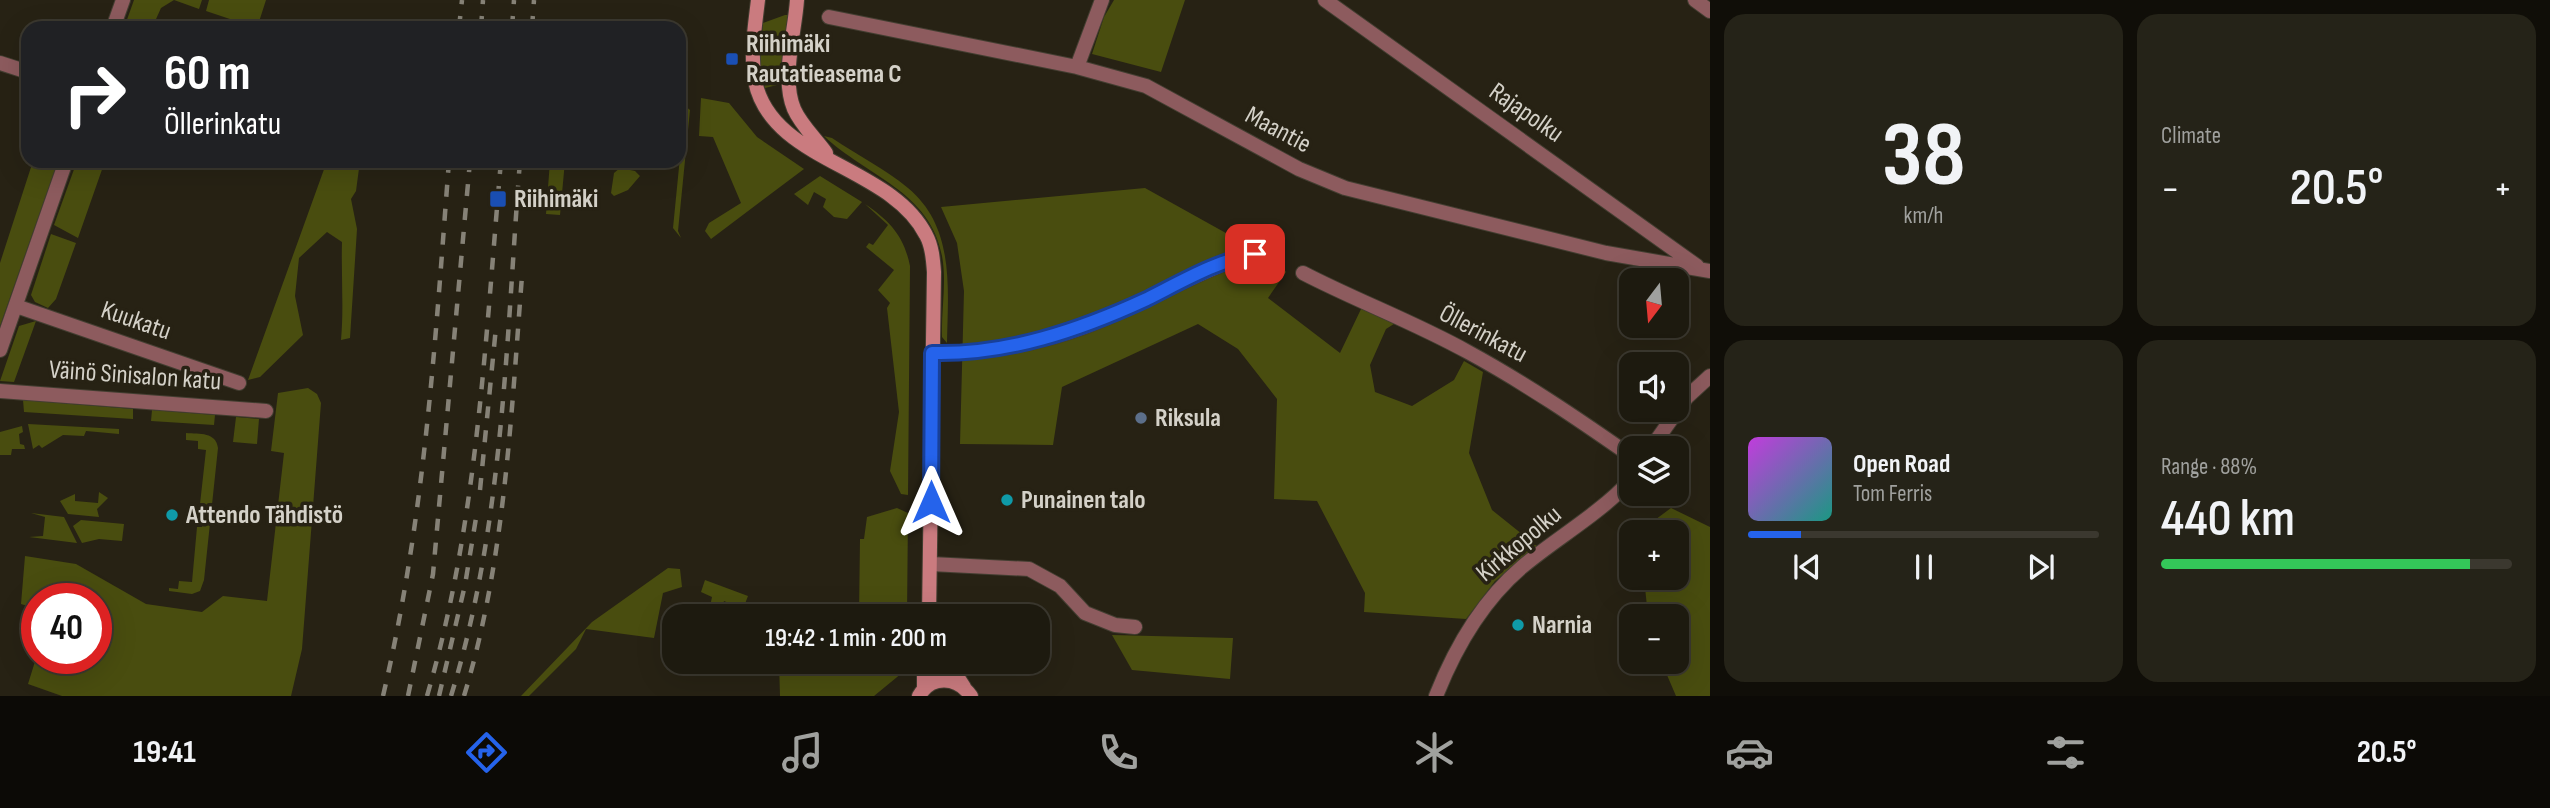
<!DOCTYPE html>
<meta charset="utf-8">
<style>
:root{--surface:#1d1a0f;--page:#252318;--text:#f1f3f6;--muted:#a0a19e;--line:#3b382f;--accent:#2563eb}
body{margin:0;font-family:"Sofia Sans Condensed",sans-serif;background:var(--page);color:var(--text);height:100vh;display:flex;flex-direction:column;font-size:26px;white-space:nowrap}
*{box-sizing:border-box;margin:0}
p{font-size:23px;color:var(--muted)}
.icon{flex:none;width:38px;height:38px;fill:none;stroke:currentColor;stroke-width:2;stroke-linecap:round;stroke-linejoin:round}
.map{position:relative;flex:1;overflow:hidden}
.panel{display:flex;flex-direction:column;gap:14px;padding:14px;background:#100e08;width:840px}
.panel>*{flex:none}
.guide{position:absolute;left:21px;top:21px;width:665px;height:147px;border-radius:21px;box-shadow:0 7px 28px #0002,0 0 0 2px var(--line);background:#202124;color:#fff;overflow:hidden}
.needle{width:46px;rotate:196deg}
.buttons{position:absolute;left:1619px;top:268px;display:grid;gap:14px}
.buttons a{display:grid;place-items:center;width:70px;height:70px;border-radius:14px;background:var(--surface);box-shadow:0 7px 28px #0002,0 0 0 2px var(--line);font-size:35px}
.speed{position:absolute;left:21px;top:583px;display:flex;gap:14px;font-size:35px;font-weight:700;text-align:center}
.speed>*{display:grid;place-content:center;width:91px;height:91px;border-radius:50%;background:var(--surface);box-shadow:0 7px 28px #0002,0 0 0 2px var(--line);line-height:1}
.speed .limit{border:10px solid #d22;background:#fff;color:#111}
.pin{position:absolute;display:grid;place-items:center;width:60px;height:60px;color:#fff;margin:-30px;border-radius:14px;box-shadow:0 4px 10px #0006}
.me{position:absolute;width:77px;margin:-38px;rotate:0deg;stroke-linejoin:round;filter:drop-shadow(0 0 5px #0008)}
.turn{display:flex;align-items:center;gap:24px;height:147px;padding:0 28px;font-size:32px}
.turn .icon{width:91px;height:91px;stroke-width:2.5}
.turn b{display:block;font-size:49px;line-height:60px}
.big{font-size:52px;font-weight:600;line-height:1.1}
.panel .card{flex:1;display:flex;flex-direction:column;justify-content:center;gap:10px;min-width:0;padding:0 24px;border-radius:21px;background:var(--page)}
.panel .dial{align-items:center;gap:0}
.dial b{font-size:91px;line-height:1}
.song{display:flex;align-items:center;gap:21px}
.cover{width:84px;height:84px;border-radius:10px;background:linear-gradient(135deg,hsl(290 70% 55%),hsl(170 70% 35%))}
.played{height:7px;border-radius:4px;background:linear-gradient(90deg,var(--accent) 15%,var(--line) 15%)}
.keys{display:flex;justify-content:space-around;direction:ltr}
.heat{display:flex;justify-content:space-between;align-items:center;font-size:38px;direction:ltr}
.charge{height:10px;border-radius:5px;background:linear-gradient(90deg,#34c759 88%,var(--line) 0)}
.panel .tiles{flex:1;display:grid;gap:14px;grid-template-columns:repeat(2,1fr)}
.trip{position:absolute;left:662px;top:604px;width:388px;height:70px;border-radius:21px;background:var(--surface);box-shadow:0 7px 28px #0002,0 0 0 2px var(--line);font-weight:600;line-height:70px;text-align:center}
.tabs{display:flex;height:112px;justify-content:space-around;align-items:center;background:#0c0a06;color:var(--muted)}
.tabs .icon{width:49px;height:49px}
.tabs .selected{color:var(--accent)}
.tabs b{font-size:32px;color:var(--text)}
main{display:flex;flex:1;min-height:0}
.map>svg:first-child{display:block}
.green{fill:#494d0f}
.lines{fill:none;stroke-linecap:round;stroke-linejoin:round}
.street-casing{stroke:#433e31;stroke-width:16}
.secondary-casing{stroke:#433e31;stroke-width:16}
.street{stroke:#8d5b5e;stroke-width:14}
.secondary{stroke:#ca7b7f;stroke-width:14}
.rail{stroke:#868277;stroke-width:4.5;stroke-dasharray:12 12;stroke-linecap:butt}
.route-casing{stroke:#184099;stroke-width:18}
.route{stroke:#2563eb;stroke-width:12}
.transit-dot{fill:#1a4fb4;stroke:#272214;stroke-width:2.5}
.service-dot{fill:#5c6f8a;stroke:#272214;stroke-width:2.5}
.culture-dot{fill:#0f9aa8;stroke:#272214;stroke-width:2.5}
.labels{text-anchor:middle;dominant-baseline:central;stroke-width:7;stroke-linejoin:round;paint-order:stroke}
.poi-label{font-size:26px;font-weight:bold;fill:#d4d1c8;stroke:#272214;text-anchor:start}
.street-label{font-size:26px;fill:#d4d1c8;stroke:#272214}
</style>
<main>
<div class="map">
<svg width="1710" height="696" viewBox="0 0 1710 696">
<rect width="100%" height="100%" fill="#272214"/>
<path class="green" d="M 134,0 L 202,0 L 199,9 L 174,0 L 161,8 L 152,28 L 124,28 Z
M 209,0 L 266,0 L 257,28 L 206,11 Z
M 1114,0 L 1185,0 L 1161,72 L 1092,54 L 1104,17 Z
M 785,15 L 789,15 L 783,79 L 777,85 L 765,88 L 759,61 L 763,23 Z
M 701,98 L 729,103 L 757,137 L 804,169 L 711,239 L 705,231 L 709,223 L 741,203 L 713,137 L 699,136 Z
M 685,106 L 690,110 L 678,231 L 681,238 L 673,228 Z
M 824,136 L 832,138 C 857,155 885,169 908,188 C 955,227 948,288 947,343 L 942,337 C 941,310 947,282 942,256 C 930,191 866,176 824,136 Z
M 33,161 L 58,161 L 0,326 L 0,263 Z
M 77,161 L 105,161 L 78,238 L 54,225 Z
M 327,161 L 360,161 L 356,191 L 351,199 L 357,229 L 350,338 L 341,340 C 344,307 341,275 342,242 L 327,232 L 299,258 L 295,296 L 303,335 L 260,377 L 248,380 Z
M 550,161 L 565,161 L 560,215 L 546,214 Z
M 620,168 L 635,171 L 640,176 L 628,190 L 614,196 L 611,193 L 614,173 Z
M 820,176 L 862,202 L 847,219 L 834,217 L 823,207 L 826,199 L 814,192 L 808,205 L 794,194 Z
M 1145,188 L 1251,247 L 1273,252 L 1286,272 L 1268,298 L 1340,353 L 1362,307 L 1397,322 L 1386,329 L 1370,365 L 1375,392 L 1412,406 L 1454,380 L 1464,361 L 1483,372 L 1469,453 L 1492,510 L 1538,547 L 1495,581 L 1466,619 L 1364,612 L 1365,593 L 1317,501 L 1274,499 L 1277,399 L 1238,349 L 1198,324 L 1062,387 L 1053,445 L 960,444 L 964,291 L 957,243 L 941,207 Z
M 865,204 C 890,221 904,236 910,266 L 908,495 L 901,494 L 890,471 L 899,412 L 887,308 L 890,303 L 878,290 L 894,270 L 866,247 L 869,243 L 873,245 L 888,225 Z
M 51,234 L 76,243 L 56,299 L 48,308 L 35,302 L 31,295 Z
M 36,321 L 14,382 L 0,381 L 19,326 Z
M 308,388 L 317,394 L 321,403 L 302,649 L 291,696 L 62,696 L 28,684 L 37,655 L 37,658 L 96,658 L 96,598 L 37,598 L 37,609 L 21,604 L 25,556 L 76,564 L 146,604 L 202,612 L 223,596 L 267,601 L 284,453 L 271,451 L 278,393 Z
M 23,400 L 133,409 L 133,419 L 24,412 Z
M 152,410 L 215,415 L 214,425 L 151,421 Z
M 236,417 L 259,419 L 257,444 L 233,442 Z
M 28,424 L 119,429 L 119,434 L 86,431 L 84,436 L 63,435 L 42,448 L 39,445 L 33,449 Z
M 22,426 L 23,432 L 19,434 L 20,444 L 24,445 L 25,449 L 12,449 L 11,455 L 0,455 L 0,432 Z
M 186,433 C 200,434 216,432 218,448 L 204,580 L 200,591 L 192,594 L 169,591 L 169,588 L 178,589 L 179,581 L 192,582 L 197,527 L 202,527 L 204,505 L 200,504 L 206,450 L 198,449 L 198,441 L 186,440 Z
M 99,492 L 108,498 L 97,509 L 99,517 L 68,514 L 60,501 L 75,494 L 75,501 L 98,503 Z
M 897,508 L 908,513 L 907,616 L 859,616 L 860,539 L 864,539 L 867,517 Z
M 1671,508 L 1710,527 L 1710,696 L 1676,696 L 1667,675 L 1656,676 L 1654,662 L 1676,662 L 1676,616 L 1648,616 L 1644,578 L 1676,578 L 1676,532 L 1640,531 Z
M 31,513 L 64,517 L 77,543 L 29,537 L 43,536 L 45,517 Z
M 81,520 L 124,524 L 122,541 L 99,539 L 82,543 L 73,526 Z
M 668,568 L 680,569 L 682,587 L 663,593 L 654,638 L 586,629 L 576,649 L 529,696 L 521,696 L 592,622 Z
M 705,580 L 748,596 L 743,609 L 724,601 L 720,616 L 708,616 L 712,597 L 701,592 Z
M 1112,635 L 1233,638 L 1230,679 L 1132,670 Z
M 779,662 L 906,662 L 902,673 L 874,696 L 780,696 Z"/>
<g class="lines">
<g class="street-casing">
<path id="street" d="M 1325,0 L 1697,266
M 1695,0 L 1710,11
M 829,17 L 1077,67 L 1146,86 L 1299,169 L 1345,188 L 1606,253 L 1710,271
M 113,28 L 123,0
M 0,63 L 28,72
M 1077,67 L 1102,0
M 1303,273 C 1357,301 1414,322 1468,352 C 1525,383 1578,419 1631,456
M 16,306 L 239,383
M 0,350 L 66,161
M 932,353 C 981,354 1038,344 1084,327 C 1139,306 1189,275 1245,256 L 1265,255 L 1277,264
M 0,391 L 266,411
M 1651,448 L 1687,397 L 1710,376
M 931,564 L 1029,569 L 1060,586 L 1085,613 L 1115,625 L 1135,627
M 1436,696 C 1455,648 1482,601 1522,567 C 1558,537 1598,515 1631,480"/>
</g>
<g class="secondary-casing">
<path id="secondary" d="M 758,0 C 755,26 750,55 755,81 C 771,162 891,165 926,235 C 932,246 933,259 934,272 L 929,616
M 797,0 C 795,32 781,78 794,109 C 801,125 816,139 826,153
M 924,662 L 924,688
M 948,662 L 964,687
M 919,696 C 931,675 957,676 971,696"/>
</g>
<use href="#street" class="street"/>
<use href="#secondary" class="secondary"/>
<path class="rail" d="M 459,28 L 462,0
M 481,28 L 483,0
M 512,28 L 514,0
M 532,28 L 534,0
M 480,490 L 496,327
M 383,696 C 425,517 435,343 449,161
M 408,696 L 433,574 L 470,161
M 427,696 C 478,522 485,340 501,161
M 439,696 L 465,585 L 476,518
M 451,696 C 504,524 506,339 520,161
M 464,696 C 505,561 511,416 522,276"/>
</g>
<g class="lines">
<g class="route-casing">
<path id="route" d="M 931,502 L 932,353 C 1007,355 1080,330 1147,299 C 1181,282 1218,260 1255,254"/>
</g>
<use href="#route" class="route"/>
</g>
<g class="transit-dot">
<rect x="725" y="52" width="14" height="14" rx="3.5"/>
<rect x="489" y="190" width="18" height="18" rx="3.5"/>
</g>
<circle class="service-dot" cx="1141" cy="418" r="7"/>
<g class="culture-dot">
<circle cx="1007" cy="500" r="7"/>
<circle cx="172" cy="515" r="7"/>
<circle cx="1518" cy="625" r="7"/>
</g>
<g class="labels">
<g class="poi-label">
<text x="746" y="44">Riihimäki<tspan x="746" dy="30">Rautatieasema C</tspan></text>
<text x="514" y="199">Riihimäki</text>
<text x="1155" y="418">Riksula</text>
<text x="1021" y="500">Punainen talo</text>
<text x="186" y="515">Attendo Tähdistö</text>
<text x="1532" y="625">Narnia</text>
</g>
<g class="street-label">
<text transform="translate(1526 113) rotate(35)">Rajapolku</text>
<text transform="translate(1278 130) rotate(28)">Maantie</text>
<text transform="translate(136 321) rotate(19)">Kuukatu</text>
<text transform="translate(1483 334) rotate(28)">Öllerinkatu</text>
<text transform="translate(135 376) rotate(4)">Väinö Sinisalon katu</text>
<text transform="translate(1519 544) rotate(-40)">Kirkkopolku</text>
</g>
</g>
</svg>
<div class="buttons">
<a><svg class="needle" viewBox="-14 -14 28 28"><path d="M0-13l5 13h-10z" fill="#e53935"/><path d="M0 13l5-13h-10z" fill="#a0a19e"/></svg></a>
<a><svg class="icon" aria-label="sound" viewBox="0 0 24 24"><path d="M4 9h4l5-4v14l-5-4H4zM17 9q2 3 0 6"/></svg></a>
<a><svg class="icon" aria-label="layers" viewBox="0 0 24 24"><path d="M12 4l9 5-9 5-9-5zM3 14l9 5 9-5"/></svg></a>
<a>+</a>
<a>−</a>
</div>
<div class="speed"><div class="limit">40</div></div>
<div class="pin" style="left:1255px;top:254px;background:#d93025"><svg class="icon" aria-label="arrive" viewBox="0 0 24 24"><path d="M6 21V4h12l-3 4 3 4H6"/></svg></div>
<svg class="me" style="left:931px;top:502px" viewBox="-20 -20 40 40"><path d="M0-17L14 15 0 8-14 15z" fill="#2563eb" stroke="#fff" stroke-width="4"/></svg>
<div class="trip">19:42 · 1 min · 200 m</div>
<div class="guide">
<div class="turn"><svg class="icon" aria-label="right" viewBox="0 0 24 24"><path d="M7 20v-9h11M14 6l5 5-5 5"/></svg><div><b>60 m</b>Öllerinkatu</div></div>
</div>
</div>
<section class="panel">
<div class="tiles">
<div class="card dial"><b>38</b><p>km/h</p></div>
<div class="card"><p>Climate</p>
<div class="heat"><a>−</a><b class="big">20.5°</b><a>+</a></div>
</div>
<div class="card">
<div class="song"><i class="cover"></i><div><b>Open Road</b><p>Tom Ferris</p></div></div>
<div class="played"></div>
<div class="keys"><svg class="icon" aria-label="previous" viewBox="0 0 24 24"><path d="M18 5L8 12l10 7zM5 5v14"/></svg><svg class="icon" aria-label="pause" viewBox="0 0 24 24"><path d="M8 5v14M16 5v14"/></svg><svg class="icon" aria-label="next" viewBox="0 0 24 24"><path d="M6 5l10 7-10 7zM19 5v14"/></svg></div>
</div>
<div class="card"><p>Range · 88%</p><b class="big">440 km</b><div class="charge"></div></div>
</div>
</section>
</main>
<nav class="tabs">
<b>19:41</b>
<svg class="icon selected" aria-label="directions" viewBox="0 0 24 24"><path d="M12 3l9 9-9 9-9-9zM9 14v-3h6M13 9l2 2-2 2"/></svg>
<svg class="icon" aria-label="music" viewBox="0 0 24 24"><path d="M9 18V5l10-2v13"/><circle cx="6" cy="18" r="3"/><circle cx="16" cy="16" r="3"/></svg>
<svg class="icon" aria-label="phone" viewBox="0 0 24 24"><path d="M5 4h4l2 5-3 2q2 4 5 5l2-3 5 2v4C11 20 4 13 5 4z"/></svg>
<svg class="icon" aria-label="climate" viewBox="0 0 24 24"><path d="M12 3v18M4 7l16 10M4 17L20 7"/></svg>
<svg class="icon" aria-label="car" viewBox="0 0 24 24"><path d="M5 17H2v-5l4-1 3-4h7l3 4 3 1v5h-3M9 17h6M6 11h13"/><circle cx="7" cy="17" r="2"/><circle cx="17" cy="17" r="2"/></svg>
<svg class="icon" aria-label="filters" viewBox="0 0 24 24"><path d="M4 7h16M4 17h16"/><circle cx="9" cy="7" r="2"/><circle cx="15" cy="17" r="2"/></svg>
<b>20.5°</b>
</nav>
